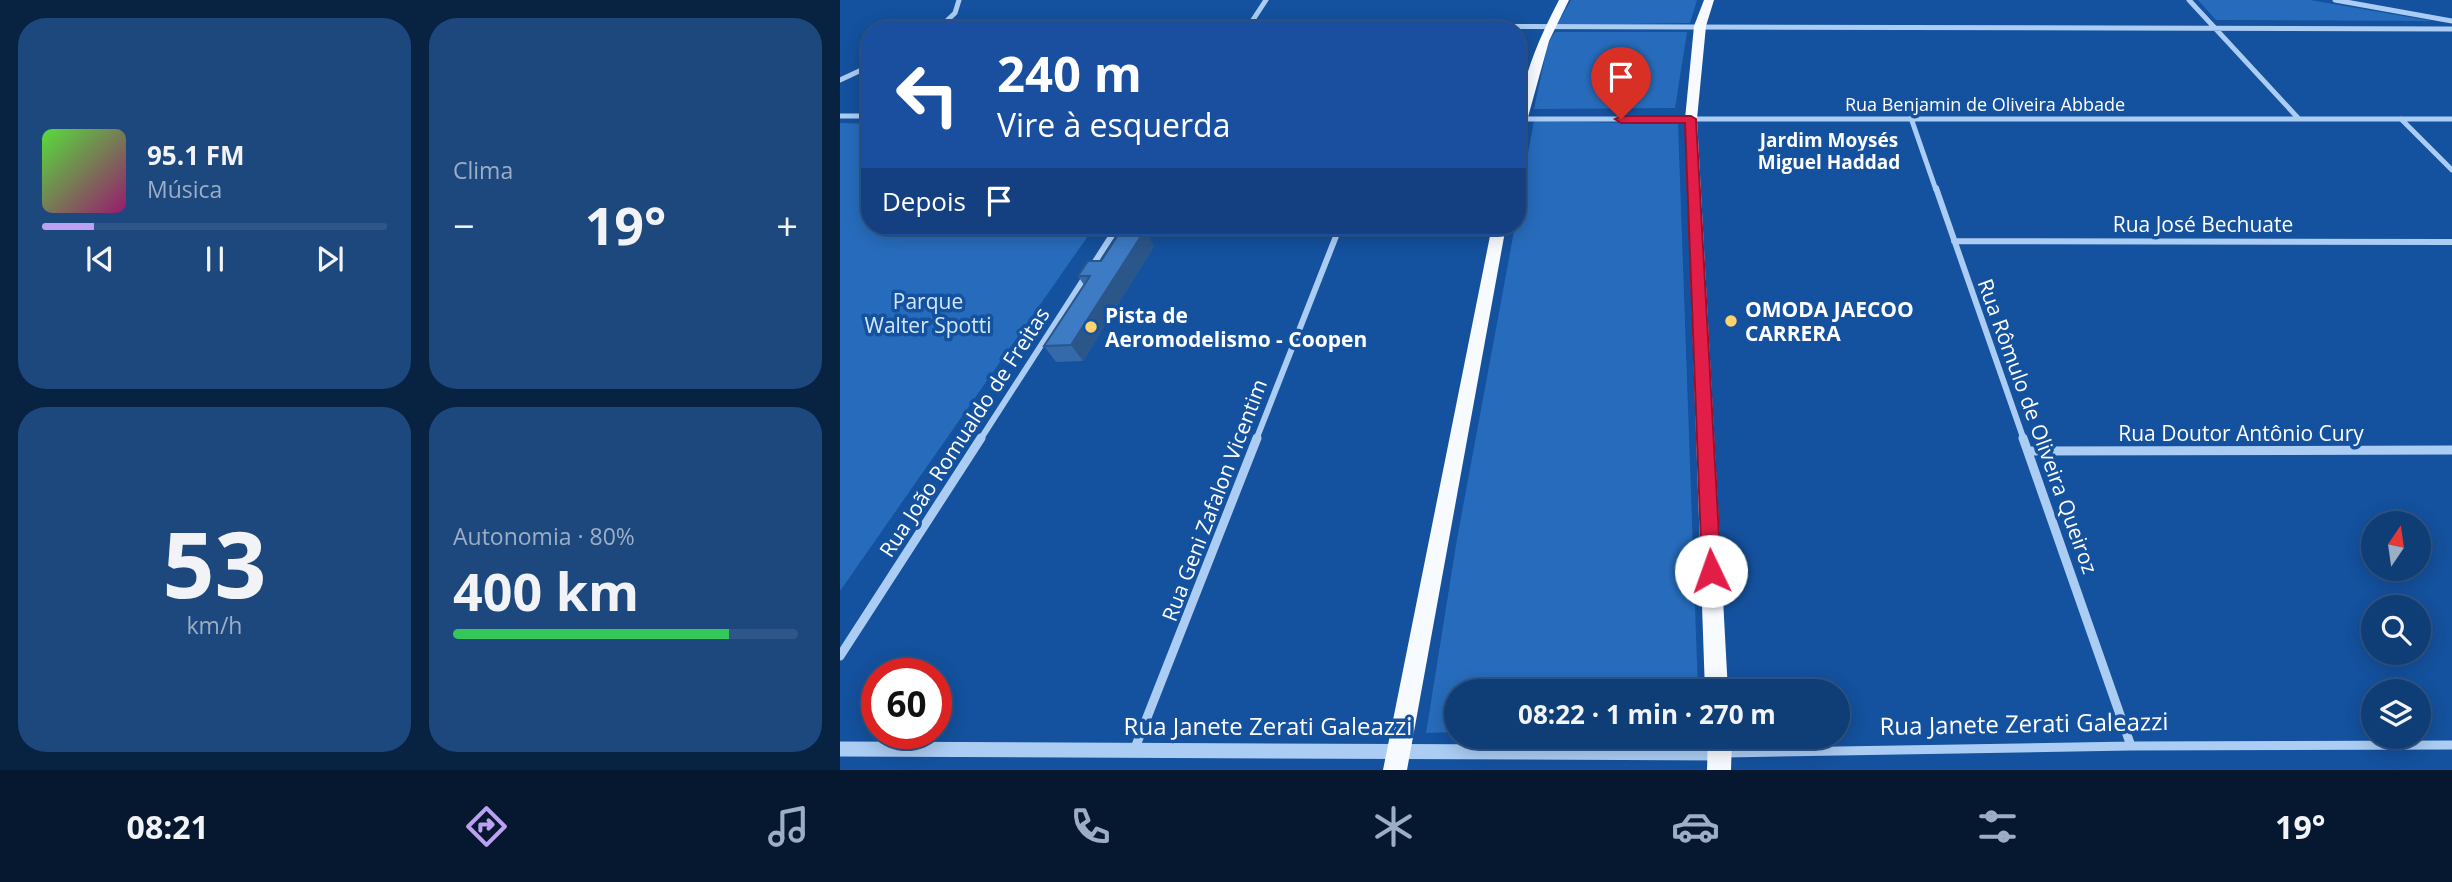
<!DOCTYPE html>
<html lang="pt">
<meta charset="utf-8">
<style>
:root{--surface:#0f3d76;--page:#1d487e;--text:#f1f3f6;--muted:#9baec5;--line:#2f5688;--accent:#bca0f2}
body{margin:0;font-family:"Open Sans",sans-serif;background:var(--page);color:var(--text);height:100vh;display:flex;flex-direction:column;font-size:26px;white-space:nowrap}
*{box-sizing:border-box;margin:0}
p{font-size:23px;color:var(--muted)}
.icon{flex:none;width:38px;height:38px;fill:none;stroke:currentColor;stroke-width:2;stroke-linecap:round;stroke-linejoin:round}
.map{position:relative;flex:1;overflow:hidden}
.panel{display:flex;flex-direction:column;gap:18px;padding:18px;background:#082241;width:840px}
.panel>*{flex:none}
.banner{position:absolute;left:21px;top:21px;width:665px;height:214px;border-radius:28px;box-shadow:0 4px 18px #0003,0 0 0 2px var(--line);background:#1a4fa0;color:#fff;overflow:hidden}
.needle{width:46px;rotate:13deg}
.controls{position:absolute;left:1521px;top:511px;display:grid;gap:14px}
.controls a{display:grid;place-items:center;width:70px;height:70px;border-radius:50%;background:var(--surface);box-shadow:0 4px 18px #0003,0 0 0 2px var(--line);font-size:35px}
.speed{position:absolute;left:21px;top:658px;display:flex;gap:14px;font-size:35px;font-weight:700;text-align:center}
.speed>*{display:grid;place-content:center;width:91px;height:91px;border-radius:50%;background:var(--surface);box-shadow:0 4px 18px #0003,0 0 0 2px var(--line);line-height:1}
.speed .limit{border:10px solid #d22;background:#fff;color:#111}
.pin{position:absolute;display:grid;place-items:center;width:60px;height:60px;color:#fff;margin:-72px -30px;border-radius:50% 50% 50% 0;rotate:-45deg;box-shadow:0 0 7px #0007}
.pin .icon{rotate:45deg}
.me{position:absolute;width:77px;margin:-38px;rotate:357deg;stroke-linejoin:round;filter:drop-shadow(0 0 5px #0008)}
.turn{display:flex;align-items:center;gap:24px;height:147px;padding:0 21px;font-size:32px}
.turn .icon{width:91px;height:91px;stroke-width:2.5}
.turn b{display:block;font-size:49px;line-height:60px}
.then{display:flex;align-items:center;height:66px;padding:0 21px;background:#0003;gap:14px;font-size:26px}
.big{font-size:52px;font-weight:700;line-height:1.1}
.panel .tile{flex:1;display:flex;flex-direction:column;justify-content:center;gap:10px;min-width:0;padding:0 24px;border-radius:28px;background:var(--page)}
.panel .dial{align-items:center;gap:0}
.dial b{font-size:91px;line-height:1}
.song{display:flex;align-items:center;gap:21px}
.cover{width:84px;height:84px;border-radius:10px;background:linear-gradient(135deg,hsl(110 70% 55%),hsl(320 70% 35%))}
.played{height:7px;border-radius:4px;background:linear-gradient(90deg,var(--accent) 15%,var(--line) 15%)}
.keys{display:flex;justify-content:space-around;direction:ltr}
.heat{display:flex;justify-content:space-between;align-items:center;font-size:38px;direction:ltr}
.charge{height:10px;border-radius:5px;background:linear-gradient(90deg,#34c759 80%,var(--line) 0)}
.panel .tiles{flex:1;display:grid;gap:18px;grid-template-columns:repeat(2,1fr)}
.trip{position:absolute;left:604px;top:679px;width:406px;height:70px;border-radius:35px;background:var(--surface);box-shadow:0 4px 18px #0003,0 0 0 2px var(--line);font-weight:700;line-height:70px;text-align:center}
.dock{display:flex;height:112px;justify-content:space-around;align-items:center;background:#06182f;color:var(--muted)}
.dock .icon{width:49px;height:49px}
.dock .active{color:var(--accent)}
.dock b{font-size:32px;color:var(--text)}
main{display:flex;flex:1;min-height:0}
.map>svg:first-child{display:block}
.green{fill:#276cbc}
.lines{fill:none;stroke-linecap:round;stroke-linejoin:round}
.minor-far2{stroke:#abcdf4;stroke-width:5}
.minor-far1{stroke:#abcdf4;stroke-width:6}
.minor{stroke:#abcdf4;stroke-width:9}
.tertiary{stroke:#abcdf4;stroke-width:15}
.primary{fill:#f7faff;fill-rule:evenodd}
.wall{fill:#346aa9}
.shaded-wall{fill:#2b568a}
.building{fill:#3d7bc5;stroke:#2b568a;stroke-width:2}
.route{fill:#e11d48;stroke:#92132f;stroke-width:2}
.poi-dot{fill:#ffd36d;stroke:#14519e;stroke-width:2.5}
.labels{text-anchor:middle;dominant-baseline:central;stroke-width:7;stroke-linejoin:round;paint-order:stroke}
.far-street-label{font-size:18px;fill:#fff;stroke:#14519e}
.far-neighbourhood-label{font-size:19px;font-weight:bold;fill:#fff;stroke:#14519e}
.street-label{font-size:21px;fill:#fff;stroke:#14519e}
.park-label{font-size:21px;fill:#d3e7fd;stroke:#14519e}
.poi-label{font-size:21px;font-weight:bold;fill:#fff;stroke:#14519e;text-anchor:start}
.near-street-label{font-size:24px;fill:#fff;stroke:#14519e}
</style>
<main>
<section class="panel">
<div class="tiles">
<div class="tile">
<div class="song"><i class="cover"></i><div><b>95.1 FM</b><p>Música</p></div></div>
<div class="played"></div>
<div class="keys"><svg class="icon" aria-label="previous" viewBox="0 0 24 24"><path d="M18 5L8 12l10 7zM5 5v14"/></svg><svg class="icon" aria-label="pause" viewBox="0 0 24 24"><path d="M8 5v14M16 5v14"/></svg><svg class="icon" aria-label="next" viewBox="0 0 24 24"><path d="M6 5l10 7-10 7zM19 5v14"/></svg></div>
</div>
<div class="tile"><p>Clima</p>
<div class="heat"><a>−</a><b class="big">19°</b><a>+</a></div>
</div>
<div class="tile dial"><b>53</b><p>km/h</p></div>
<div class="tile"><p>Autonomia · 80%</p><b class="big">400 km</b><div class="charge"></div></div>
</div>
</section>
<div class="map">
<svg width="1612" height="770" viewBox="0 0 1612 770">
<rect width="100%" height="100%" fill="#14519e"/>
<path class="green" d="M 731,0 L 857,0 L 850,23 L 717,25 Z
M 1358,0 L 1470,0 L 1592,21 L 1376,20 Z
M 715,32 L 847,32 L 835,108 L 694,109 L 708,43 Z
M 694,121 L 838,124 L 858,691 L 616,691 L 616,732 L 586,733 L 617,539 L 675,226 L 677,226 L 677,212 Z
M 0,123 L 30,124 L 30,226 L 255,226 L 0,591 Z"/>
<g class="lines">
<path class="minor-far2" d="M 1349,0 L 1458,118
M 1495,0 L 1612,21
M 139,25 L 1612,29
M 407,29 L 426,0
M 97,30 L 115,13 L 119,0
M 0,80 L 30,66
M 0,116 L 30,116
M 1071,118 L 1096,190
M 677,119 L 1612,119
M 1561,119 L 1612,170"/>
<path class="minor-far1" d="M 1096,188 L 1184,440
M 1114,241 L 1612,242
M 140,440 L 278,226
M 416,440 L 500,226"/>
<path class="minor" d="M 1183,438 L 1291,746
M 1190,451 L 1612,450
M 0,656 L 141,438
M 295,748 L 417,438
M 885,753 L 1291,746 L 1612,745"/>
<path class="tertiary" d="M 0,749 L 880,753"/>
<path class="primary" d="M 719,0 L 729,0 L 709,41 L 683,135 L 677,139 C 677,89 696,44 719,0 Z
M 864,0 L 874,0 L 866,26 L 857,119 L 888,691 L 865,691 L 845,119 L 854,26 Z
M 652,226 L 666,226 L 567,770 L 543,770 Z
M 868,737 L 892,737 L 891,770 L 867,770 Z"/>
</g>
<path class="wall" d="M 314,246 L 243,361 L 216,362 L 204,346 L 244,285 L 238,276 L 261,261 Z"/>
<path class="shaded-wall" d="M 305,230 L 314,246 L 243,361 L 231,345 Z"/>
<path class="building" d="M 282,229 L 305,230 L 231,345 L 204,346 L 250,276 L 238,276 L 248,261 L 261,261 Z"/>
<path class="route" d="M 851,116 L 856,119 L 881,571 L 878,577 L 871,580 L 865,577 L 862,571 L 845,123 L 781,123 L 775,119 L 781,116 Z"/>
<g class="poi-dot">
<circle cx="891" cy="321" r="7"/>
<circle cx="251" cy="327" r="7"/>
</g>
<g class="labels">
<g class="far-street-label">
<text x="1145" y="104">Rua Benjamin de Oliveira Abbade</text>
</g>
<g class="far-neighbourhood-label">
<text x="989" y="140">Jardim Moysés<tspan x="989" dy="22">Miguel Haddad</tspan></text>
</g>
<g class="street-label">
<text x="1363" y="224">Rua José Bechuate</text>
<text transform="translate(1198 426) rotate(70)">Rua Rômulo de Oliveira Queiroz</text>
<text transform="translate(124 432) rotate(-57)">Rua João Romualdo de Freitas</text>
<text x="1401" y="433">Rua Doutor Antônio Cury</text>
<text transform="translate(374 500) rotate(-69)">Rua Geni Zafalon Vicentim</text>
</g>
<g class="park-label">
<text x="88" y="301">Parque<tspan x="88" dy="24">Walter Spotti</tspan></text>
</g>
<g class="poi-label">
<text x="905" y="309">OMODA JAECOO<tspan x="905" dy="24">CARRERA</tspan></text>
<text x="265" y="315">Pista de<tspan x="265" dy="24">Aeromodelismo - Coopen</tspan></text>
</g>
<g class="near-street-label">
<text transform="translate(1184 723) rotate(-1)">Rua Janete Zerati Galeazzi</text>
<text x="428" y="725">Rua Janete Zerati Galeazzi</text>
</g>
</g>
</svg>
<div class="controls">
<a><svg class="needle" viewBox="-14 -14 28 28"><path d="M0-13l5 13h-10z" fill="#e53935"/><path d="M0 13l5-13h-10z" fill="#9baec5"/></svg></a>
<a><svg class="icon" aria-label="search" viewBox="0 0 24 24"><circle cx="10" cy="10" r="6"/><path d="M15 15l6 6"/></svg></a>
<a><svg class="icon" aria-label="layers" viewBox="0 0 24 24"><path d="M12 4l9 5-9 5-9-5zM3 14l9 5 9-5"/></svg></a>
</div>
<div class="speed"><div class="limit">60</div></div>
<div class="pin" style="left:781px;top:119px;background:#d93025"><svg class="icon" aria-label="arrive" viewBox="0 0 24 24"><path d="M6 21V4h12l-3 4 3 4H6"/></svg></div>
<svg class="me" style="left:871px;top:571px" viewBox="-20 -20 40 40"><circle r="19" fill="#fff"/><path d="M0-13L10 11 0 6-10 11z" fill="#e11d48"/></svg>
<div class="trip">08:22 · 1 min · 270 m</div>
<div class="banner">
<div class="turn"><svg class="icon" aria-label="left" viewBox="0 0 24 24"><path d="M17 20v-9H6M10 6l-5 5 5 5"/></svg><div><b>240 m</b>Vire à esquerda</div></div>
<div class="then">Depois<svg class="icon" aria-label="arrive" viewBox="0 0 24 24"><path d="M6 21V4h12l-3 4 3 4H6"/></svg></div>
</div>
</div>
</main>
<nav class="dock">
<b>08:21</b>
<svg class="icon active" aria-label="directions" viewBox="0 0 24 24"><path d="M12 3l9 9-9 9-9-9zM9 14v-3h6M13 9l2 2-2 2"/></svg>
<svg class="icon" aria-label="music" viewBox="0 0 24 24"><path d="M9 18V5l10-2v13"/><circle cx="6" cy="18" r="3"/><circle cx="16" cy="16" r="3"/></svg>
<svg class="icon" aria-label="phone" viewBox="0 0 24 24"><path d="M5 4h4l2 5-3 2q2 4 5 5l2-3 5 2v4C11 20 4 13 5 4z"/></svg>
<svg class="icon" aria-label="climate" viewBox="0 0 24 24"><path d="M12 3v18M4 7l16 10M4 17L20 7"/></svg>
<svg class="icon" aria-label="car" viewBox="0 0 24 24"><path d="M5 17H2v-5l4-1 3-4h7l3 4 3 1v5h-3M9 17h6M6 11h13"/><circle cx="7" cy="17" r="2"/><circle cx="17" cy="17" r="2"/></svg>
<svg class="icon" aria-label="filters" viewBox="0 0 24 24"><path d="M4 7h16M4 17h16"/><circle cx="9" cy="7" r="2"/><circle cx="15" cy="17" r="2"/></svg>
<b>19°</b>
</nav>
